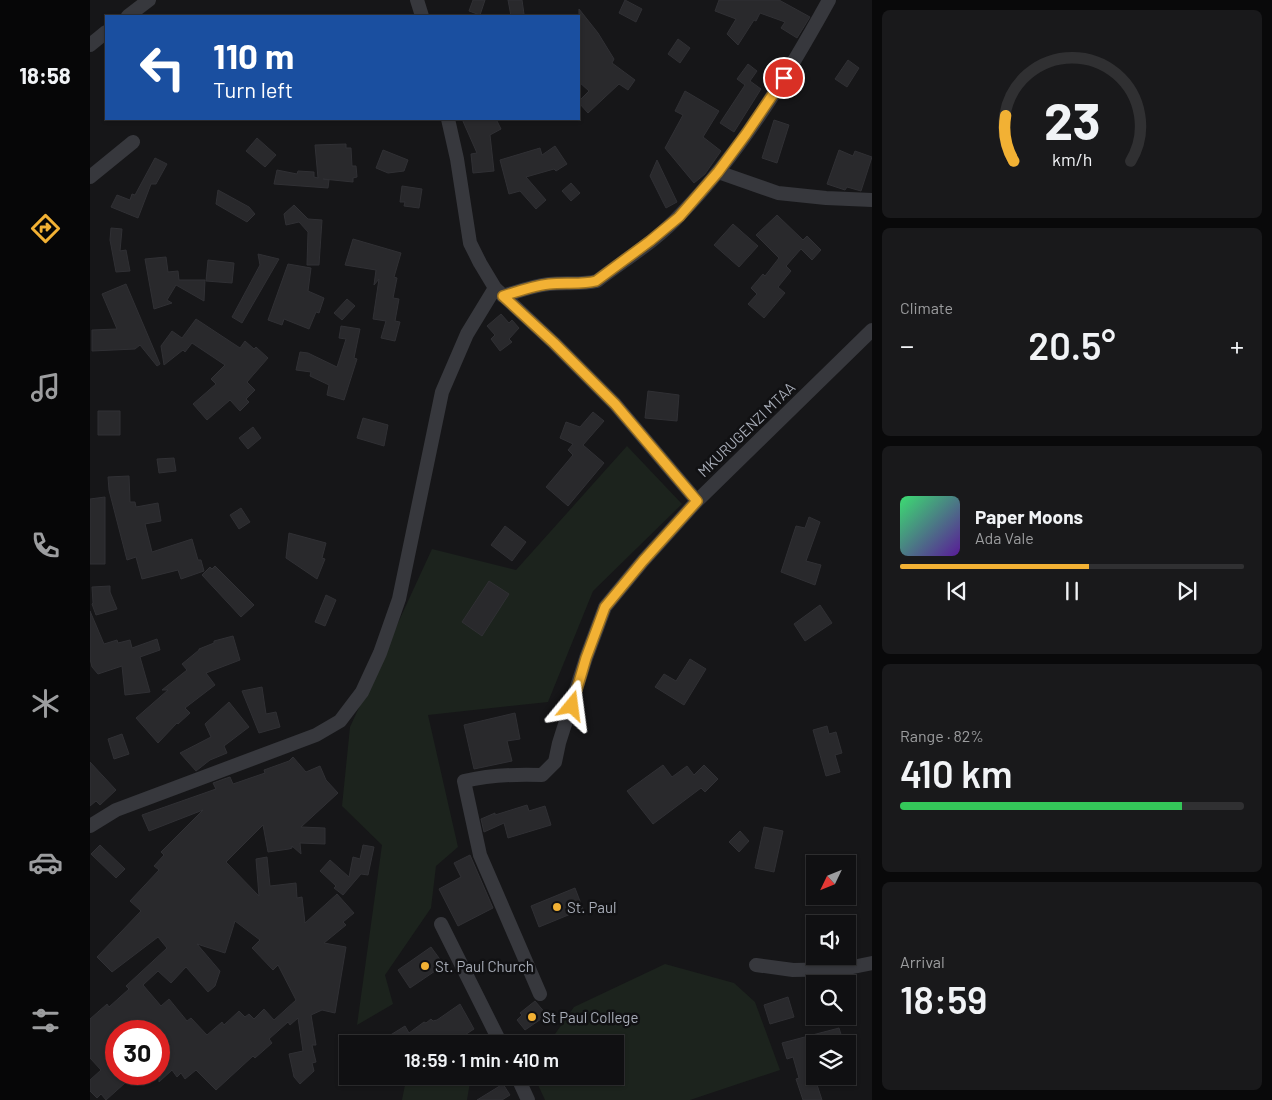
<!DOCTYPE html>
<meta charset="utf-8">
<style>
:root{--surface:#101012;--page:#19191b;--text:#f1f3f6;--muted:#9c9d9f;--line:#303032;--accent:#f2b134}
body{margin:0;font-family:Barlow,sans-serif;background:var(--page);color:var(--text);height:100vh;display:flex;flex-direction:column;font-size:19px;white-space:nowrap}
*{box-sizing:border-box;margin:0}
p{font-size:16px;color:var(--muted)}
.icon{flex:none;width:28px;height:28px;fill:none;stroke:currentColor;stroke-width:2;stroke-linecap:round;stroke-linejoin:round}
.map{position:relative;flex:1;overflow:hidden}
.panel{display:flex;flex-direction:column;gap:10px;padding:10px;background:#09090a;width:400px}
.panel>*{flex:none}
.top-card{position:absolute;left:15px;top:15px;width:475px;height:105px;border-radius:0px;box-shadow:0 1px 4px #0004,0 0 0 1px var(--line);background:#1a4fa0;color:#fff;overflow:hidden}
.needle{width:32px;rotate:227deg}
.fabs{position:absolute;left:716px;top:855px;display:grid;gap:10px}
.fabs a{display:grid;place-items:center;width:50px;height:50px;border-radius:0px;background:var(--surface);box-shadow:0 1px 4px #0004,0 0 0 1px var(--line);font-size:25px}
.speed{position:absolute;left:15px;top:1020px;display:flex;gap:10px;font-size:25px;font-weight:700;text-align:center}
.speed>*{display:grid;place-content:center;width:65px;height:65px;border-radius:50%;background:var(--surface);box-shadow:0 1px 4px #0004,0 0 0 1px var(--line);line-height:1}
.speed .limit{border:8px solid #d22;background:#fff;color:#111}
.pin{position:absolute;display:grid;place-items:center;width:42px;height:42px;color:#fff;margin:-21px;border:2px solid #fff;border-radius:50%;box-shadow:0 1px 5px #0007}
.me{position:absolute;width:55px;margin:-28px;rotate:16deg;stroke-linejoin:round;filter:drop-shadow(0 0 4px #0008)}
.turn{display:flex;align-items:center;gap:18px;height:105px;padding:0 25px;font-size:22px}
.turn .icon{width:65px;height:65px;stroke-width:2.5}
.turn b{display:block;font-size:35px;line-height:42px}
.big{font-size:38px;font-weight:600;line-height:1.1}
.panel .tile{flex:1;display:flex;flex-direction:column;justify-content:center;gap:8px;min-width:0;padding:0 18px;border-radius:8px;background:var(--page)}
.panel .dial{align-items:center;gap:0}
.dial svg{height:130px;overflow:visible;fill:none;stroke:var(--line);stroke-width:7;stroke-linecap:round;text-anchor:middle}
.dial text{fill:var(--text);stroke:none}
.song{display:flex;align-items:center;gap:15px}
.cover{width:60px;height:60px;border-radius:8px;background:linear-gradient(135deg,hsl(140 70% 55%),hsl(270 70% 35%))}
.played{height:5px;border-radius:2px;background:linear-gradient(90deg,var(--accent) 55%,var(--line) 55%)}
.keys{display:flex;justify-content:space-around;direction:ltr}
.heat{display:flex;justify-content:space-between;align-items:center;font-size:28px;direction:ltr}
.charge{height:8px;border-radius:4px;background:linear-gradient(90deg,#34c759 82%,var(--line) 0)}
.trip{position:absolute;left:249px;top:1035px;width:285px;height:50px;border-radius:0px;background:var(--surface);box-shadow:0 1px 4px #0004,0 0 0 1px var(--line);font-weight:600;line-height:50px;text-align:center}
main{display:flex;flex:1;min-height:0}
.tab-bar{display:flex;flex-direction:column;width:90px;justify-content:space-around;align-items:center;background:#060607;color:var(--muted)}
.tab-bar .icon{width:35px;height:35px}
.tab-bar .current{color:var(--accent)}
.tab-bar b{font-size:22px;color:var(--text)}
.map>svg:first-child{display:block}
.green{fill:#1c231d}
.building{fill:#29292c;stroke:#303034;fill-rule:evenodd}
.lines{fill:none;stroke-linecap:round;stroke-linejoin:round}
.street{stroke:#37383d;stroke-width:14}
.route-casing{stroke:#9d7322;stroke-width:12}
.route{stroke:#f2b134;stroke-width:9}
.poi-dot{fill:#f2b134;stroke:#111113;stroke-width:2}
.labels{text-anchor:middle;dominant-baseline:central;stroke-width:5;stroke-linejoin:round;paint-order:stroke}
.street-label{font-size:15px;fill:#a8adb8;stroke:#111113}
.poi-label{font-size:15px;fill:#a8adb8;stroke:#111113;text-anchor:start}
</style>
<main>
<nav class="tab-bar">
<b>18:58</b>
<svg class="icon current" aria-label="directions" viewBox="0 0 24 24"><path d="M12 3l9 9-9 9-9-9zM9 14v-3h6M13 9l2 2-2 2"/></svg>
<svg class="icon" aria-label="music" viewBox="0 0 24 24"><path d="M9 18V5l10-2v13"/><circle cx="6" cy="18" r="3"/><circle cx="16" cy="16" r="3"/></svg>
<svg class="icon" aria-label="phone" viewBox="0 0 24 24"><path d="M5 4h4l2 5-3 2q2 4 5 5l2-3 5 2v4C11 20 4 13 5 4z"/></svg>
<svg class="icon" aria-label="climate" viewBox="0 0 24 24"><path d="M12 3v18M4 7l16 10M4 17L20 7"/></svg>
<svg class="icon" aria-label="car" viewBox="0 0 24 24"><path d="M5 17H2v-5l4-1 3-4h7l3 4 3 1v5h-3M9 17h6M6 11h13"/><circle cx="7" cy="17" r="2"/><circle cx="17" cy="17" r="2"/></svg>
<svg class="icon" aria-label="filters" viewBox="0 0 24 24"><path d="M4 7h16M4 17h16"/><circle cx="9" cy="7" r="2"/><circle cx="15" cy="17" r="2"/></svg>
</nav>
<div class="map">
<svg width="782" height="1100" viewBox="0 0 782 1100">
<rect width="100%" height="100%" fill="#161618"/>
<path class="green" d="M 537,446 L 592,504 L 503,591 L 458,702 L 338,715 L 368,847 L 346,866 L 341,908 L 295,975 L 303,1004 L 267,1025 L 292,845 L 252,806 L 260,727 L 342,549 L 426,570 Z
M 575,964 L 644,983 L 665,1002 L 690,1070 L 600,1100 L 455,1100 L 444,1076 L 525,1076 L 525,1044 L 458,1044 L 484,1007 Z
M 323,1076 L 381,1076 L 377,1100 L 312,1100 L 316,1080 Z"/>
<path class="building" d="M 383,0 L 395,0 L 390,15 L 379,11 Z
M 418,0 L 432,0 L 434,14 L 421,16 Z
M 535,0 L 552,9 L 546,22 L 529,13 Z
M 629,0 L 689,0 L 720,17 L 707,38 L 691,28 L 695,22 L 670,13 L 666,21 L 664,20 L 648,45 L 637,34 L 646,19 L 625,11 Z
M 489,9 L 508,33 L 524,59 L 522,63 L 545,80 L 538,90 L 529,84 L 498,113 L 489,103 L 489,101 L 499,91 L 489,82 Z
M 588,39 L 600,48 L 590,63 L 578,54 Z
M 758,60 L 769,68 L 757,87 L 745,79 Z
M 658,64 L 667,71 L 660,81 L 671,89 L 644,132 L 630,123 L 655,85 L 647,79 Z
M 595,91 L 629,111 L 613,137 L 631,151 L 615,174 L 604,183 L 575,148 L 593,115 L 585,111 Z
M 372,119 L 406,119 L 411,129 L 400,135 L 404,171 L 383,173 L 381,154 L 387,153 Z
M 684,120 L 699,125 L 687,163 L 672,158 Z
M 167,138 L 186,155 L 175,167 L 156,151 Z
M 256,144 L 256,148 L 261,148 L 262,166 L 266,166 L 267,177 L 263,178 L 263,182 L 233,179 L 239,180 L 238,188 L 184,184 L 187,170 L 207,174 L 208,171 L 224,172 L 224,177 L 228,178 L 225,145 Z
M 465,146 L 477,164 L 466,171 L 464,169 L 436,177 L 456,200 L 446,209 L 430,191 L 419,194 L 410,160 L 450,148 L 452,155 Z
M 293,150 L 318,160 L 314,171 L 298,173 L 286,168 Z
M 749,150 L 763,156 L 765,151 L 782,157 L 771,191 L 757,187 L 755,190 L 737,184 Z
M 65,158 L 77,164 L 66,184 L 61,184 L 48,218 L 21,207 L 27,195 L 40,200 L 42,194 L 45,195 Z
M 567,160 L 587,202 L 576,208 L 560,176 Z
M 481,183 L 490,193 L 481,201 L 472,191 Z
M 312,186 L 332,189 L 329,208 L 314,206 L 315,202 L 310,202 Z
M 128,190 L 159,207 L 165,214 L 157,222 L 126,204 Z
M 204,205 L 218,219 L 232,220 L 229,265 L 217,265 L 218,232 L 209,222 L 196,225 L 194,214 Z
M 687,215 L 713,240 L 717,236 L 731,250 L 722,260 L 711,249 L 696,266 L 701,271 L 688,287 L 695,293 L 674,318 L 658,304 L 667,294 L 661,288 L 673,274 L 675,276 L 689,258 L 666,235 Z
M 643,224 L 668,246 L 649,267 L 624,245 Z
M 21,228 L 32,229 L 30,251 L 36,250 L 40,271 L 26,272 L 20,240 Z
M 263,239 L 311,253 L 304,277 L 307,278 L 303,298 L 309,299 L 305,321 L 310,322 L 305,341 L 291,338 L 296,321 L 283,319 L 289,279 L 284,285 L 286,270 L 255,265 Z
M 168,254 L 189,259 L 152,323 L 142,317 L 170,265 Z
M 76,257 L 78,272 L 88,271 L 89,280 L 115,280 L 114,301 L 86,285 L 77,300 L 82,303 L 64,309 L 55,259 Z
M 118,260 L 144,263 L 142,283 L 116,281 Z
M 198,264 L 221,268 L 218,291 L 234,298 L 229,313 L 226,312 L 219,329 L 194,319 L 192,325 L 178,320 Z
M 36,284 L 70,364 L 67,366 L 50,345 L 45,349 L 2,351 L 2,330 L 27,329 L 12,294 Z
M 257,299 L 265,306 L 252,320 L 244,313 Z
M 411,314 L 419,323 L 422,320 L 429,328 L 419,339 L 422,342 L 410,351 L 401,339 L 405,335 L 397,326 Z
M 106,319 L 150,348 L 155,341 L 164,349 L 166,347 L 178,358 L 157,382 L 165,390 L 156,399 L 159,402 L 150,411 L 140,400 L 117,420 L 103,404 L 126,384 L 121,379 L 135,365 L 102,343 L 95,352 L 93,350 L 74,365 L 71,346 L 82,331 L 92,338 Z
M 251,326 L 270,329 L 264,358 L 267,359 L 254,400 L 237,395 L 239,385 L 220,376 L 221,372 L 206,370 L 210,352 L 218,353 L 247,367 L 256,339 L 249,338 Z
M 558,391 L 589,395 L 587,421 L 555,418 Z
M 8,411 L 30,411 L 30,435 L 8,435 Z
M 503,412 L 514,421 L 493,445 L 514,463 L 478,506 L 456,487 L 483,455 L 478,450 L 483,444 L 470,438 L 476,422 L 490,427 Z
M 273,418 L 298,425 L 294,446 L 267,438 Z
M 163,427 L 171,438 L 158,449 L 149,438 Z
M 84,458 L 86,471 L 69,473 L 67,459 Z
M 39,476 L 40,502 L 45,502 L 46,507 L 68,503 L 71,521 L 55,524 L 62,552 L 102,539 L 108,560 L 111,560 L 114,571 L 91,579 L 88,570 L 52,579 L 46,557 L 37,560 L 19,490 L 18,477 Z
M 15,497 L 15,564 L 0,564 L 0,499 Z
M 151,508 L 160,522 L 149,529 L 140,515 Z
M 719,517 L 730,522 L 716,561 L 731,565 L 725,585 L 691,572 L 706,526 L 715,528 Z
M 415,526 L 436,542 L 422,561 L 401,545 Z
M 199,533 L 236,543 L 232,558 L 235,559 L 227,579 L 196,558 Z
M 125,566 L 164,605 L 151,617 L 112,575 L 120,567 L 122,569 Z
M 399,581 L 419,594 L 392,636 L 372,622 Z
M 20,586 L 20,592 L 27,609 L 6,615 L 2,604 L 3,603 L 2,587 Z
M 236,595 L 246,600 L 235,626 L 225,622 Z
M 730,605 L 742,623 L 715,641 L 704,624 Z
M 0,611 L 14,644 L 27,640 L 28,643 L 40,640 L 42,648 L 67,639 L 70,650 L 50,657 L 60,692 L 35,695 L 32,666 L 8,674 L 2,667 L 0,659 Z
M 143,636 L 150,660 L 116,673 L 125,685 L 95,708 L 100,713 L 88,724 L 87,723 L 68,743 L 46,718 L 78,690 L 72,690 L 97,670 L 92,664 L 109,650 L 109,649 L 124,643 L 124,641 Z
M 600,659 L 616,669 L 594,705 L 565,687 L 574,674 L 586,681 Z
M 172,687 L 176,714 L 186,712 L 190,727 L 169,733 L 152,691 Z
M 139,702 L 159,727 L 134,746 L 137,753 L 120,760 L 106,771 L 90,753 L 121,737 L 115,724 Z
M 425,713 L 430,739 L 417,741 L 422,761 L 384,769 L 374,725 Z
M 737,726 L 739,734 L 746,732 L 752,753 L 745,755 L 750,772 L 736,776 L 723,730 Z
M 32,734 L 39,754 L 24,759 L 18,739 Z
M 203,757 L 216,772 L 230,766 L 236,780 L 248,793 L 211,827 L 235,828 L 235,844 L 210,843 L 211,854 L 202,846 L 202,848 L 199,849 L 178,852 L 173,825 L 136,862 L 169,896 L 166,859 L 177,857 L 180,886 L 206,883 L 207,898 L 212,897 L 215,923 L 247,894 L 264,913 L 253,922 L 256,925 L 234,943 L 256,947 L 245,1013 L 232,1010 L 221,1015 L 226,1045 L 222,1045 L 226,1062 L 222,1063 L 224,1071 L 210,1084 L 204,1077 L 199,1054 L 213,1051 L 208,1018 L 200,1025 L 198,1022 L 179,1039 L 182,1043 L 165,1058 L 163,1056 L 126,1090 L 106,1070 L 95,1079 L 91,1073 L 87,1077 L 82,1070 L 69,1082 L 69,1061 L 75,1055 L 69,1049 L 69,1031 L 26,1031 L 26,1074 L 45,1074 L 16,1100 L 11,1094 L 7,1098 L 0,1091 L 0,1080 L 11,1070 L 0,1058 L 0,1019 L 17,1004 L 19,1007 L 39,989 L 36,986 L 77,948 L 68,937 L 22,972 L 7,957 L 51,911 L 40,901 L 69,870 L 64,866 L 74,855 L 71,852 L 113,810 L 59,831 L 52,815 L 126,789 L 123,783 L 134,779 L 140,777 L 143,784 L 175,773 L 174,770 L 199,761 ZM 145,921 L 170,940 L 162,948 L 183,970 L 188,965 L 206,1000 L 184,1020 L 174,1009 L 164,1019 L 159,1014 L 155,1017 L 149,1011 L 134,1025 L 132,1022 L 117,1035 L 101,1018 L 97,1021 L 79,999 L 71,1006 L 53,985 L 68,971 L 81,983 L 96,967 L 118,992 L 125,986 L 130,971 L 107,944 L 135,953 Z
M 0,762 L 26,790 L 10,805 L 6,801 L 0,806 Z
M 573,765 L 582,777 L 597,766 L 604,775 L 614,765 L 628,779 L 615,792 L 611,788 L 563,824 L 537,791 Z
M 437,805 L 439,811 L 455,806 L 461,825 L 418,838 L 414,823 L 394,832 L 391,819 L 405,813 L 405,815 Z
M 674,827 L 693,831 L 684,872 L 665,868 Z
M 650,831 L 659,841 L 649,852 L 639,842 Z
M 10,845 L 35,869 L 26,878 L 1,854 Z
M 273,845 L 284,847 L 278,875 L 271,874 L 253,895 L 244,888 L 246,886 L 230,871 L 240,860 L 259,877 L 263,857 L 270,859 Z
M 380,855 L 403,908 L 368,926 L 349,889 L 371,877 L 364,863 Z
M 485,888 L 493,909 L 449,927 L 441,906 Z
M 341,947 L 354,965 L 320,988 L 308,970 Z
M 698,997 L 704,1017 L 680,1024 L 674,1005 Z
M 445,1001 L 457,1015 L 435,1030 L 427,1020 L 432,1015 L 430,1013 Z
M 370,1004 L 384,1029 L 361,1044 L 286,1044 L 315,1026 L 319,1033 L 334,1022 L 336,1023 L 341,1019 L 343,1021 L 347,1020 Z
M 749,1028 L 754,1044 L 725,1044 L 725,1051 L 717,1054 L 732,1100 L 713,1100 L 706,1079 L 709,1078 L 703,1057 L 697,1059 L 692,1043 Z
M 413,1084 L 420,1095 L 412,1100 L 387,1100 Z"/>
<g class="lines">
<path class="street" d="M 327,0 L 332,16
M 38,16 L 59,0
M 0,45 L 16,32
M 358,119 L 367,159 L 380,243 L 390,263 L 405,288 L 464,343 L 525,404 L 607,501
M 628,172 L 688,193 L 736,198 L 782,200
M 0,177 L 43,142
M 413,296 C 428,291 443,286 459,284 C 475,282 491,285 507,281 C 534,260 566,241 590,215 C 651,152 697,76 739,0
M 0,826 L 26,810 L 226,735 L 250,721 L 272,692 L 290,653 L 309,599 L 352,392 L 377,334 L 405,288
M 351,924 L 411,1044
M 666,965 L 703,970 L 753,969 L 782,963
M 450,994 L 390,855 L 374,781 C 400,775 426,774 452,775 L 465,762 L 469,743 L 496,658 L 515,607 L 553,561 L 607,501 L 782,330
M 427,1076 L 438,1100"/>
</g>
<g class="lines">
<g class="route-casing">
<path id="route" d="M 482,706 L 496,658 L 515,607 L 553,561 L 607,501 L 525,404 L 464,343 L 413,296 C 428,291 443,286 459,284 C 475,282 491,285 506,281 L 560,241 L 589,217 L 628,172 L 656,134 L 694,78"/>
</g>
<use href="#route" class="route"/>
</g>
<g class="poi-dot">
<circle cx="467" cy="907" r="5"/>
<circle cx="335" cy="966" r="5"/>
<circle cx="442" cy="1017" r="5"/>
</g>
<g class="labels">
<g class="street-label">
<text transform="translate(656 429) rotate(-44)">MKURUGENZI MTAA</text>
</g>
<g class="poi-label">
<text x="477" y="907">St. Paul</text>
<text x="345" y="966">St. Paul Church</text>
<text x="452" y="1017">St Paul College</text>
</g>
</g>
</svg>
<div class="fabs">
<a><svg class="needle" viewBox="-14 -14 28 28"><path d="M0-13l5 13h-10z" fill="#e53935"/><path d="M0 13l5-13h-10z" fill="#9c9d9f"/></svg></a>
<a><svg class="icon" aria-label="sound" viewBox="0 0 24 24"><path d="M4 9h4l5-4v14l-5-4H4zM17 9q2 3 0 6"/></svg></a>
<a><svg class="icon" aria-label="search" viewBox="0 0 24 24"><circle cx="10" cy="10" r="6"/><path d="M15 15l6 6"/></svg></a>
<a><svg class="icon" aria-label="layers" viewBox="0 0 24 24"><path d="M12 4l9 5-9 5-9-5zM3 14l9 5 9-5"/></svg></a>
</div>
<div class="speed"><div class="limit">30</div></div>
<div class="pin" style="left:694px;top:78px;background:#d93025"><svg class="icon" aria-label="arrive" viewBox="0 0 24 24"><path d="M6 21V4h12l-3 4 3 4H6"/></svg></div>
<svg class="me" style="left:482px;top:706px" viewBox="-20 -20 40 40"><path d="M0-17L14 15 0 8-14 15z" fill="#f2b134" stroke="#fff" stroke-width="4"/></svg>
<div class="trip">18:59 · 1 min · 410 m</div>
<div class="top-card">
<div class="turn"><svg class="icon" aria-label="left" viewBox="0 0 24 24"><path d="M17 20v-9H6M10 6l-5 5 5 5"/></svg><div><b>110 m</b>Turn left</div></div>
</div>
</div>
<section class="panel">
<div class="tile dial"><svg viewBox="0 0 100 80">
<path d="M14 69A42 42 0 1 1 86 69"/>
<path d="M14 69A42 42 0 0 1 9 41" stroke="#f2b134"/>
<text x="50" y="56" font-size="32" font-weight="700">23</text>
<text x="50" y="72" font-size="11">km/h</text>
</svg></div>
<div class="tile"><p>Climate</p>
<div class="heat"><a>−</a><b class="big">20.5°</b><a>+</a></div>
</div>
<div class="tile">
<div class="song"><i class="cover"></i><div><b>Paper Moons</b><p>Ada Vale</p></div></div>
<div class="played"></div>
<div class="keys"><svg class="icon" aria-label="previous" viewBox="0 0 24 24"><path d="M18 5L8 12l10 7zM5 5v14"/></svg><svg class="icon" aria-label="pause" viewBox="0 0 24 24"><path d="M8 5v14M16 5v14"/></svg><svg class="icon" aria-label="next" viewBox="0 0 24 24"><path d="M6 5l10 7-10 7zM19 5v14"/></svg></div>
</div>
<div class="tile"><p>Range · 82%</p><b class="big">410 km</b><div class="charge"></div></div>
<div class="tile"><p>Arrival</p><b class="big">18:59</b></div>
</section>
</main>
